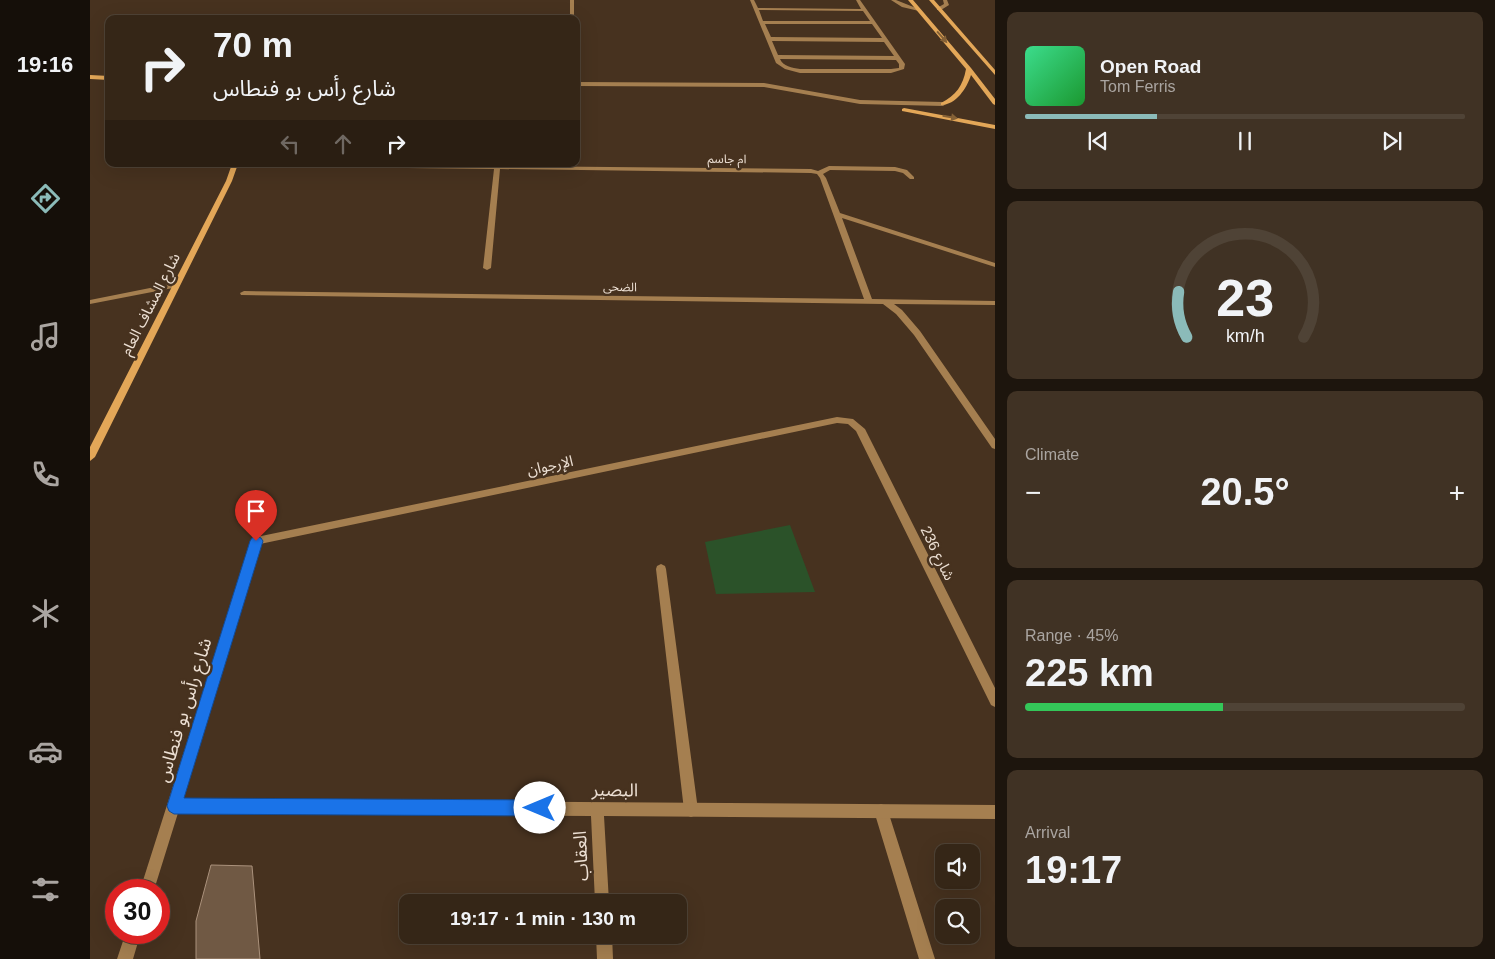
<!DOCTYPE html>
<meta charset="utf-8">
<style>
:root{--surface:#352617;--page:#403224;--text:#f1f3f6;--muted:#aaa5a1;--line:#4f4336;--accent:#8bbbb9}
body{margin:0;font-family:Helvetica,"Noto Sans Arabic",sans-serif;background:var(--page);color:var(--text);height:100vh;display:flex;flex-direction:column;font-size:19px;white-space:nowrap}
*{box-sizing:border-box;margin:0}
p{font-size:16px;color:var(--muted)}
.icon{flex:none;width:28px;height:28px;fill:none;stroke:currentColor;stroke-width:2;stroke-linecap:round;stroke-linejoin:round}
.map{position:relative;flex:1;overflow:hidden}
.sheet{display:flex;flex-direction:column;gap:12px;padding:12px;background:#1d150d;width:500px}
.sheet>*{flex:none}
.banner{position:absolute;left:15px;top:15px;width:475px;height:152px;border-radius:10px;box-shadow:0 5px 20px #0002,0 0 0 1px var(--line);background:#352617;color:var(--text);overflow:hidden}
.tools{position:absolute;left:845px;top:844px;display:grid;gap:10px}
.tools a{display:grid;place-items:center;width:45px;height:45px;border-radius:10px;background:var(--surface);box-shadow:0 5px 20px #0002,0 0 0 1px var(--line);font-size:25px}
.speed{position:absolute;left:15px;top:879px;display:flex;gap:10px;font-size:25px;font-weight:700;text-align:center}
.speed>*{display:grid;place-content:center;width:65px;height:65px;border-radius:50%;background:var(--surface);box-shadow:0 5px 20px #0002,0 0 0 1px var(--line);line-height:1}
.speed .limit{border:8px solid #d22;background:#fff;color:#111}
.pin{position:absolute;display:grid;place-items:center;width:42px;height:42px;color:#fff;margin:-51px -21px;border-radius:50% 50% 50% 0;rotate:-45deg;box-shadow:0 0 5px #0007}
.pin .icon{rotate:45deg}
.me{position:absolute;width:55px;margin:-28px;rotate:270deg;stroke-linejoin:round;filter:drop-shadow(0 0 4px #0008)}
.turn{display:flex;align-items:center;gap:18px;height:105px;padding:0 25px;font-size:22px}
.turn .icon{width:65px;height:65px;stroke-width:2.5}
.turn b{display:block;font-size:35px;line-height:42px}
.lanes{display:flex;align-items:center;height:48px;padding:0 25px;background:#0003;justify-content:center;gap:25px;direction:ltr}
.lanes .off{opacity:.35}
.big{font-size:38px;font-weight:800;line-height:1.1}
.sheet .card{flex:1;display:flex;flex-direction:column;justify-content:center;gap:8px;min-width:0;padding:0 18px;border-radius:10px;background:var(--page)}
.sheet .dial{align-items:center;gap:0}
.dial svg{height:130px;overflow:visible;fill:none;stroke:var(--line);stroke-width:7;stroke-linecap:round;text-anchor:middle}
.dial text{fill:var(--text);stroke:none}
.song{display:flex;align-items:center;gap:15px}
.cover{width:60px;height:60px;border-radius:8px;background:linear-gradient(135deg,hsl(150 70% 55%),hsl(130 70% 35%))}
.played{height:5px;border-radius:2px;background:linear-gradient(90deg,var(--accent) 30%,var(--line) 30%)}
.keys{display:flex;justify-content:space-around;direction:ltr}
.heat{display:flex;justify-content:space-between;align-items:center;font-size:28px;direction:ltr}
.charge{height:8px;border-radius:4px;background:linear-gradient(90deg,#34c759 45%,var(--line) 0)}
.trip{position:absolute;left:309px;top:894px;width:288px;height:50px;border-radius:10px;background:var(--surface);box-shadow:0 5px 20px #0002,0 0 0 1px var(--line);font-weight:800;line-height:50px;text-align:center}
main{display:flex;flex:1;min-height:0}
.dock{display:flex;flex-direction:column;width:90px;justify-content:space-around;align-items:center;background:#150f09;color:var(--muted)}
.dock .icon{width:35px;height:35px}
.dock .current{color:var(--accent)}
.dock b{font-size:22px;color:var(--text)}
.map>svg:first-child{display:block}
.green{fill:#2b5229}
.building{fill:#705944;stroke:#ab927c}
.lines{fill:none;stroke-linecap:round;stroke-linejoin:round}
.lane{fill:#a57f50;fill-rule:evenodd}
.street{fill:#a57f50;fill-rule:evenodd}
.secondary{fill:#e3a758;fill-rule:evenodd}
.oneway{fill:#856136}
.route{fill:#1a73e8;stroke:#114b97}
.labels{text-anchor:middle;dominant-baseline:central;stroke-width:5;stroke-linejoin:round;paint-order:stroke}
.far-street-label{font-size:12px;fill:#ede0d4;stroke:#47321f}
.street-label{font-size:15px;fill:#ede0d4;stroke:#47321f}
.near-street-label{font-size:18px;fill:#ede0d4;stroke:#47321f}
</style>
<main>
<nav class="dock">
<b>19:16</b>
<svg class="icon current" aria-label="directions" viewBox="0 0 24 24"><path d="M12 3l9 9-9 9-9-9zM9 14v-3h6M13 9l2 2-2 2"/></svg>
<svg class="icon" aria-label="music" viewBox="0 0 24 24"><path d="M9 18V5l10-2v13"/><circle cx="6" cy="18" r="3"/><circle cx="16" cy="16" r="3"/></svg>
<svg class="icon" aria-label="phone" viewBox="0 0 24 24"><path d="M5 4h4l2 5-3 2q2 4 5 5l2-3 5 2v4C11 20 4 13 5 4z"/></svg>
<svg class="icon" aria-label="climate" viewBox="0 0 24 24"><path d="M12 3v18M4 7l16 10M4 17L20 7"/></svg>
<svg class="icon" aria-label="car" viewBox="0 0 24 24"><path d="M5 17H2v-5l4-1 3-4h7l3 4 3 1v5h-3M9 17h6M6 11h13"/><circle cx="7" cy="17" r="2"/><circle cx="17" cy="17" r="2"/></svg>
<svg class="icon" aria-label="filters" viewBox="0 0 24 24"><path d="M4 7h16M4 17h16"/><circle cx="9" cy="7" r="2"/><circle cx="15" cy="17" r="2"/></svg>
</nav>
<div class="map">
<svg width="905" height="959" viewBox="0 0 905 959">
<rect width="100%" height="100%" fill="#47321f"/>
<path class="green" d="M 700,525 L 725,592 L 626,594 L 615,542 Z"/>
<path class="building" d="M 121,865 L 162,866 L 170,959 L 106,959 L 106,921 Z"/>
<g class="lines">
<path class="lane" d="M 480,0 L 484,0 L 484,19 L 480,19 Z
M 660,0 L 664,0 L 668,8 L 771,9 L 766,0 L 770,0 L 815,64 L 814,69 L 801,73 L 710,73 L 695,69 L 686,63 ZM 669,10 L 773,11 L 780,21 L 673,21 ZM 675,24 L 782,24 L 792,38 L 681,37 ZM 682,41 L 794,42 L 804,56 L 688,55 ZM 690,59 L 806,60 L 809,64 L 809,68 L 801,69 L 710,69 C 702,68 693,66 690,59 Z
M 85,283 L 89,285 L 88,287 L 0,304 L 0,300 Z
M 571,564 L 575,566 L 576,569 L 608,810 L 606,815 L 601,817 L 596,815 L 594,810 L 566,569 L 567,566 Z
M 791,804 L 796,806 L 798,811 L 845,959 L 829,959 L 784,811 L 786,806 Z"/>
<path class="street" d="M 801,0 L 806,0 L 831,10 L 829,11 L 812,7 Z
M 853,0 L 857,0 L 859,5 L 851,10 L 847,10 L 847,8 L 854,4 Z
M 486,82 L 674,83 L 770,100 L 853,102 L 856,104 L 853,106 L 770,104 L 674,87 L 486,86 Z
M 316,165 L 721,169 L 728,171 L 739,166 L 805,167 L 817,170 L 824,177 L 824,179 L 820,179 L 813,173 L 805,171 L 740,170 L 733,174 L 736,178 L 750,213 L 905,263 L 905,267 L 752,218 L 782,299 L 905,301 L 905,305 L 804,304 L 812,310 L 830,331 L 905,439 L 905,449 L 902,448 L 824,335 L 806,314 L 793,304 L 151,295 L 150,293 L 154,291 L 774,299 L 730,178 L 727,174 L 721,173 L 410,169 L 401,268 L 397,270 L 393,268 L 404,169 L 318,168 L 316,167 Z
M 747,417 L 763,419 L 775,429 L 905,688 L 905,707 L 901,705 L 766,431 L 758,424 L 747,423 L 170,544 L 92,799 L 905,805 L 905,819 L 514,816 L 519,902 L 505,902 L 501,816 L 88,813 L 64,890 L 50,890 L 162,538 Z
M 36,932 L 51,932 L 43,959 L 27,959 Z
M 506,935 L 522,935 L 523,959 L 507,959 Z"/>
<path class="secondary" d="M 818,0 L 823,0 L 881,68 L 905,99 L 905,105 L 903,104 L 881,75 C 877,88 866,105 851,105 L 851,103 C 866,95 873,86 876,69 Z
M 839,0 L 844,0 L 905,70 L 905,75 Z
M 0,75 L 19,76 L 19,80 L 0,79 Z
M 814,108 L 905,125 L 905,129 L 812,111 L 812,109 Z
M 142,164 L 148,164 L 142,181 L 5,457 L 0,461 L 0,447 L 136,181 Z"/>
</g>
<defs><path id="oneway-solid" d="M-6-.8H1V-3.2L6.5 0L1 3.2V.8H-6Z" transform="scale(1.25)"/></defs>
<g class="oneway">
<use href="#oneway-solid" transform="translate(852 37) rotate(49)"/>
<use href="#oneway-solid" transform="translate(860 117) rotate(10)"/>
</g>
<path class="route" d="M 166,536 L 171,538 L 173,541 L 94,798 L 450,800 L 455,802 L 457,808 L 455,813 L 450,816 L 84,814 L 79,811 L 77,806 L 160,541 L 162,538 Z"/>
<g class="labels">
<g class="far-street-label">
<text transform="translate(637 159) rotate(1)">ام جاسم</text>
<text transform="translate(530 287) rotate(1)">الضحى</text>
</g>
<g class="street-label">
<text transform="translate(60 304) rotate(-63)">شارع المشاف العام</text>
<text transform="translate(460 465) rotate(-12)">الإرجوان</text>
<text transform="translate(848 553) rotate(64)">شارع 236</text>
</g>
<g class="near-street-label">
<text transform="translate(94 710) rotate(-73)">شارع رأس بو فنطاس</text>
<text transform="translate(525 790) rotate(1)">البصير</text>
<text transform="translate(491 856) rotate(-93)">العقاب</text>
</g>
</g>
</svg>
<div class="tools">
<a><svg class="icon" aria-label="sound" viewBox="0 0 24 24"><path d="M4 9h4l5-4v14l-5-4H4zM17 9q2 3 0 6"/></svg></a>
<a><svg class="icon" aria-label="search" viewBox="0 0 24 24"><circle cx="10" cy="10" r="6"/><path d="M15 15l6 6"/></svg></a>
</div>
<div class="speed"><div class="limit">30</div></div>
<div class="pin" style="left:166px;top:541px;background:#d93025"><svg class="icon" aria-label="arrive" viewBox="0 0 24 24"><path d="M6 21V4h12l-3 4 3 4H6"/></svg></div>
<svg class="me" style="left:450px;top:808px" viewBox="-20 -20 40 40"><circle r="19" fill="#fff"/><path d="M0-13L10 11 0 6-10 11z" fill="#1a73e8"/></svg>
<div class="trip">19:17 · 1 min · 130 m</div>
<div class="banner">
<div class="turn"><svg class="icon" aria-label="right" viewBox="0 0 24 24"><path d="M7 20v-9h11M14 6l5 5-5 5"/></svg><div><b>70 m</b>شارع رأس بو فنطاس</div></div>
<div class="lanes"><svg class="icon off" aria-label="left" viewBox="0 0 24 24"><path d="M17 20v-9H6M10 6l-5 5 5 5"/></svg><svg class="icon off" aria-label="ahead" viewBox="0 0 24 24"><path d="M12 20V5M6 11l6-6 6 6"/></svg><svg class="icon" aria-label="right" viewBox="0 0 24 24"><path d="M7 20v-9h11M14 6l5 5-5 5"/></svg></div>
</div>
</div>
<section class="sheet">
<div class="card">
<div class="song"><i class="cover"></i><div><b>Open Road</b><p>Tom Ferris</p></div></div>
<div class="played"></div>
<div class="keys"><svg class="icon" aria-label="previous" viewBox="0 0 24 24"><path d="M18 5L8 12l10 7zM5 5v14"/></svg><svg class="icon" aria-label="pause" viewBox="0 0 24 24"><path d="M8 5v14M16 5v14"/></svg><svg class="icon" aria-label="next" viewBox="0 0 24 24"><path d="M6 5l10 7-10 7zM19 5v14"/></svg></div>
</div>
<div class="card dial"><svg viewBox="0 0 100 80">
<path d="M14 69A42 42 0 1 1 86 69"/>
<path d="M14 69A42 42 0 0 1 9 41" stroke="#8bbbb9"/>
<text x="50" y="56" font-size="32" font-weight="700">23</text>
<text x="50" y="72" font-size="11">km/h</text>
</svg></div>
<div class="card"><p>Climate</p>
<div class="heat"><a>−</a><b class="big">20.5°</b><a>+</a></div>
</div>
<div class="card"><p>Range · 45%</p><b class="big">225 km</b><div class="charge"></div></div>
<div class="card"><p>Arrival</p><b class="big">19:17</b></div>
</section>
</main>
